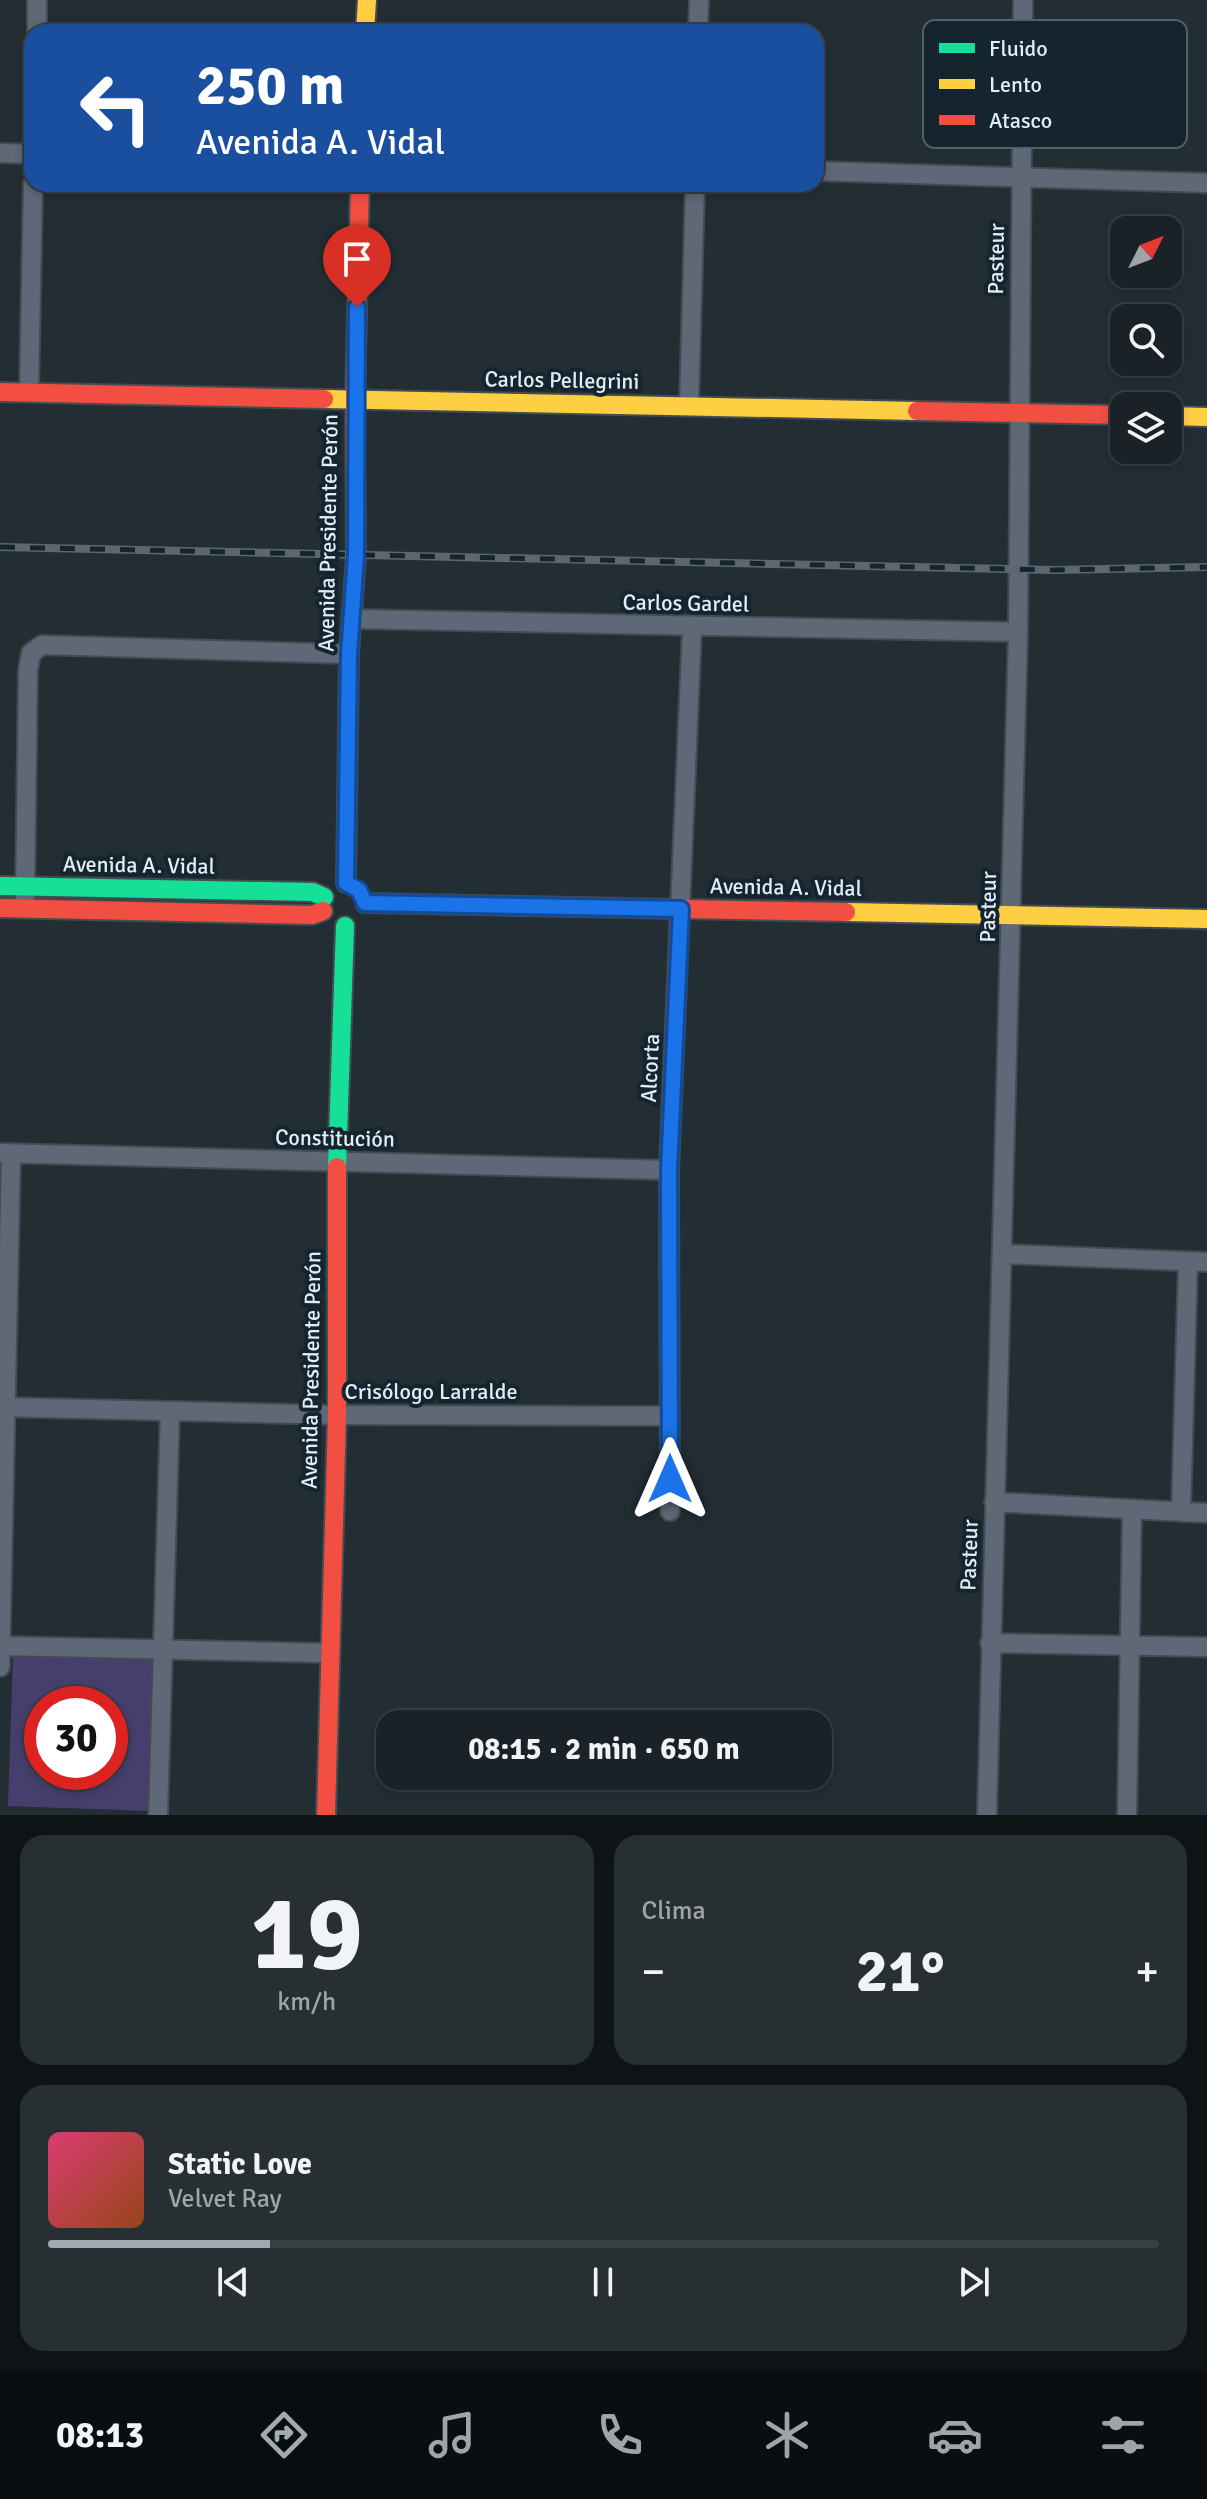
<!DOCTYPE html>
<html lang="es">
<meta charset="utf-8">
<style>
:root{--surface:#1a2227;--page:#272f33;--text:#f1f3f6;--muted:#9fa4a7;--line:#383f44;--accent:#9faab1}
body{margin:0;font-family:Signika,sans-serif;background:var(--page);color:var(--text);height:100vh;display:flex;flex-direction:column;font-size:30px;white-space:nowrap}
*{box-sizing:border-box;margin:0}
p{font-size:26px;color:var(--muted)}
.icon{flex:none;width:44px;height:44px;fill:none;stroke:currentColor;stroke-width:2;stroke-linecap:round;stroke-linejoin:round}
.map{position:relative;height:1815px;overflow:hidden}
.details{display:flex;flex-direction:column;gap:20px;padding:20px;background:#0e1315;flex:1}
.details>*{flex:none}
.top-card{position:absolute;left:24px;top:24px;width:800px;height:168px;border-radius:24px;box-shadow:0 4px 12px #0003,0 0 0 2px var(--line);background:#1a4fa0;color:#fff;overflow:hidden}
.needle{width:52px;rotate:48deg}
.fabs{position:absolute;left:1110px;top:216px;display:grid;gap:16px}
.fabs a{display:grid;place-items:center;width:72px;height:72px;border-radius:16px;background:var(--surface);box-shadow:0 4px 12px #0003,0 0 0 2px var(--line);font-size:40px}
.speed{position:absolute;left:24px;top:1686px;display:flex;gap:16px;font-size:40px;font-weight:700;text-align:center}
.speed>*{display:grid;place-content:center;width:104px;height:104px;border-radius:50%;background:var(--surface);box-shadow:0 4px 12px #0003,0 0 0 2px var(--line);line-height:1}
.speed .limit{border:12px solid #d22;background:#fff;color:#111}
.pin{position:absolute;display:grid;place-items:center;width:68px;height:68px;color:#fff;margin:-82px -34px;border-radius:50% 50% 50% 0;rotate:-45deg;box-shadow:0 0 8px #0007}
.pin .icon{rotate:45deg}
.me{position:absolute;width:88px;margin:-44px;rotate:0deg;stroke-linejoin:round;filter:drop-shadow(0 0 6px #0008)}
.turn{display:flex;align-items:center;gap:28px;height:168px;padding:0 40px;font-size:36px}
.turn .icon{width:104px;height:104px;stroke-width:2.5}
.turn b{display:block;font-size:56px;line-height:68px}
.big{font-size:60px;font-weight:700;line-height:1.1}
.details .widget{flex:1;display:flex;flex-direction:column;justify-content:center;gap:12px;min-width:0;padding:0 28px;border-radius:24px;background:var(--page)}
.details .dial{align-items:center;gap:0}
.dial b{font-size:104px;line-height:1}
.song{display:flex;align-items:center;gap:24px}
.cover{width:96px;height:96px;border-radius:12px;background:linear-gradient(135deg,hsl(340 70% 55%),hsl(20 70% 35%))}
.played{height:8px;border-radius:4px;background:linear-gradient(90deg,var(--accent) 20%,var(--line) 20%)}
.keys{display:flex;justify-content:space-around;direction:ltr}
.heat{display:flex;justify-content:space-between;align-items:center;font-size:44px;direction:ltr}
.details .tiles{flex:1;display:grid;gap:20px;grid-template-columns:1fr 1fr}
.widget:last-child{grid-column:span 2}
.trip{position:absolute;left:376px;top:1710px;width:456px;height:80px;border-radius:24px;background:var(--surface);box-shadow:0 4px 12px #0003,0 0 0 2px var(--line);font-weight:700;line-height:80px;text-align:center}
.menu{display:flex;height:128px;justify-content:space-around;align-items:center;background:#0a0e10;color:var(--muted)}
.menu .icon{width:56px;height:56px}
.menu .selected{color:var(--accent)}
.menu b{font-size:36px;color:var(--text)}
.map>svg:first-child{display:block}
.green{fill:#463f6d;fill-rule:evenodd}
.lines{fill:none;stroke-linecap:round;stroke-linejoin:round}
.street-casing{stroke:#434c51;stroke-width:22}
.fast-casing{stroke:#434c51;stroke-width:22}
.slow-casing{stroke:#434c51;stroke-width:22}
.jam-casing{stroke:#434c51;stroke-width:22}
.street{stroke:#5f6877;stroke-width:18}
.fast{stroke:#16e098;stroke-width:18}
.slow{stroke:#ffcf43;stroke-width:18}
.jam{stroke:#f24e42;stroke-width:18}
.rail-casing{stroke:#5e6770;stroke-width:8}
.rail{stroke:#142530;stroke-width:5;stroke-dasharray:15;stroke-linecap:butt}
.route-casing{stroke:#114b97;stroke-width:20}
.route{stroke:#1a73e8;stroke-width:14}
.labels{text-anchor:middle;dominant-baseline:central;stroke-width:8;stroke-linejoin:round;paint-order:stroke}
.street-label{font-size:22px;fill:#e2edf5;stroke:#142530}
.key{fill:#142530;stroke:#52616b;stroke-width:2}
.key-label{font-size:22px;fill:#e2edf5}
</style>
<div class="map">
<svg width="1207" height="1815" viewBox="0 0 1207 1815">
<rect width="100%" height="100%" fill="#232e34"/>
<path class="green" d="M 13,1655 L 155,1660 L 150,1811 L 8,1806 ZM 42,1704 L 110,1704 L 110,1772 L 42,1772 Z"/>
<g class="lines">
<g class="street-casing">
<path id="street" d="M 37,32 L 37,0
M 698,32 L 699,0
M 0,153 L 32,154
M 816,171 L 1207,183
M 29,392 L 33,184
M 689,406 L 695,184
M 353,619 L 1018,632
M 25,898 L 28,670 L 31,653 L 42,645 L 349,654
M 0,1153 L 669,1170
M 1002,1254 L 1207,1262
M 0,1407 L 337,1415 L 670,1416
M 994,1502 L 1207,1513
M 670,1511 L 669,1170 L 692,627
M 1181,1512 L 1188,1261
M 990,1643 L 1207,1647
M 0,1646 L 329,1653
M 0,1667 L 11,1153
M 158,1815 L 170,1411
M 987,1815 L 1018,632 L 1023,0
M 1127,1815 L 1132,1510"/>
</g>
<g class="fast-casing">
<path id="fast" d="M 0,886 L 313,892 L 324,897
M 337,1167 L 345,926"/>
</g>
<g class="slow-casing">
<path id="slow" d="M 365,32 L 367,0
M 324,399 L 917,411
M 1168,416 L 1207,417
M 846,912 L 1207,919"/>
</g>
<g class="jam-casing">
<path id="jam" d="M 0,392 L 324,399
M 917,411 L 1124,415
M 346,883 L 349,654 L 356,556 L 355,400 L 360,184
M 365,903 L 846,912
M 0,908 L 312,915 L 323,911
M 326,1815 L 337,1415 L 337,1167"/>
</g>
<use href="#street" class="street"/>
<use href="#fast" class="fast"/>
<use href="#slow" class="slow"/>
<use href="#jam" class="jam"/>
<g class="rail-casing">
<path id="rail" d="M 0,547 L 1054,570 L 1207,567"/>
</g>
<use href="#rail" class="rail"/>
</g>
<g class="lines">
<g class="route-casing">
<path id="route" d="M 357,307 L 356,556 L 349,654 L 346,883 L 359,890 L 365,903 L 681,909 L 669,1170 L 670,1479"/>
</g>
<use href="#route" class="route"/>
</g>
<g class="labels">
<g class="street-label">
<text transform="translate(996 259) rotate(-89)">Pasteur</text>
<text transform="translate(562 380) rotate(1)">Carlos Pellegrini</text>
<text transform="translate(328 533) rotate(-89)">Avenida Presidente Perón</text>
<text transform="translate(686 603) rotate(1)">Carlos Gardel</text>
<text transform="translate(139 865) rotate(1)">Avenida A. Vidal</text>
<text transform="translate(786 887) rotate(1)">Avenida A. Vidal</text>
<text transform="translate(988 907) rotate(-89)">Pasteur</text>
<text transform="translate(650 1068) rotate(-87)">Alcorta</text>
<text transform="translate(335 1138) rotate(1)">Constitución</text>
<text transform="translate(311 1370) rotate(-89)">Avenida Presidente Perón</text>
<text x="431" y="1391">Crisólogo Larralde</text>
<text transform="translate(969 1555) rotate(-88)">Pasteur</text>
</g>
</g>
<rect x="923" y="20" width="264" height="128" rx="12" class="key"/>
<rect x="939" y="43" width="36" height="10" fill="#16e098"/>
<rect x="939" y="79" width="36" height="10" fill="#ffcf43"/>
<rect x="939" y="115" width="36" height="10" fill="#f24e42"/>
<g class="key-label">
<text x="989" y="56">Fluido</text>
<text x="989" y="92">Lento</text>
<text x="989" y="128">Atasco</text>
</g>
</svg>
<div class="fabs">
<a><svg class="needle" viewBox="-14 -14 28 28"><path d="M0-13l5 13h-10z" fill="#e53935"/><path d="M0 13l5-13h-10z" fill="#9fa4a7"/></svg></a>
<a><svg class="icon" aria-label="search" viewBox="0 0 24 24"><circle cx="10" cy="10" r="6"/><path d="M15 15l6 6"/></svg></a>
<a><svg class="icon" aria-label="layers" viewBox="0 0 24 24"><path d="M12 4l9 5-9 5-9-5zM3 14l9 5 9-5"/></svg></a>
</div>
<div class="speed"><div class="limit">30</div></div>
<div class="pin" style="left:357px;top:307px;background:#d93025"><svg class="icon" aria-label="arrive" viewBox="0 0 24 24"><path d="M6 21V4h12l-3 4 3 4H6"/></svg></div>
<svg class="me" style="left:670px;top:1479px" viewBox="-20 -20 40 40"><path d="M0-17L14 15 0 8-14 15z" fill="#1a73e8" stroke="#fff" stroke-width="4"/></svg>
<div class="trip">08:15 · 2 min · 650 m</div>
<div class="top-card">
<div class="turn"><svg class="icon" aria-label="left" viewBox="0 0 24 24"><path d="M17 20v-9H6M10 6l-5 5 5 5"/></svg><div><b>250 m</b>Avenida A. Vidal</div></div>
</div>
</div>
<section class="details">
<div class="tiles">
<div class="widget dial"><b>19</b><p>km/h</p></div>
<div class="widget"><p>Clima</p>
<div class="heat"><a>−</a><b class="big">21°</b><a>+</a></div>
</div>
<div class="widget">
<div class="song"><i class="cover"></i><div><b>Static Love</b><p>Velvet Ray</p></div></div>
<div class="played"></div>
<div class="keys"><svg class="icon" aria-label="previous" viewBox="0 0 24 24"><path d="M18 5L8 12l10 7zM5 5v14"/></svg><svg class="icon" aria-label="pause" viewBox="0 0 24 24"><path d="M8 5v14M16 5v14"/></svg><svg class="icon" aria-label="next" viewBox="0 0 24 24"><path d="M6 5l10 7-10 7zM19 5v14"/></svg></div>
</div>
</div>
</section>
<nav class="menu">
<b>08:13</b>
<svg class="icon selected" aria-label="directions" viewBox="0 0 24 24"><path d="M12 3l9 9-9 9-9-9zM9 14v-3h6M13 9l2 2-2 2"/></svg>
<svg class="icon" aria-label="music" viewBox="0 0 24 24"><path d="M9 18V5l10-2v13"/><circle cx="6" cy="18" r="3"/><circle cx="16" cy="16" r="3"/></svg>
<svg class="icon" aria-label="phone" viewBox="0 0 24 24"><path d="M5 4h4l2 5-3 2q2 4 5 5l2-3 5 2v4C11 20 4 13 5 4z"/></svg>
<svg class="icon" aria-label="climate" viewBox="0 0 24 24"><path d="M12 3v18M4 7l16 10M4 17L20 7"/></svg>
<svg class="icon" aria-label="car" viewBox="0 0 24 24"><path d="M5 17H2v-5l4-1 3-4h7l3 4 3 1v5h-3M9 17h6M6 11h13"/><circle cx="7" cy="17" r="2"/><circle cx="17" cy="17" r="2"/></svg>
<svg class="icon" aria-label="filters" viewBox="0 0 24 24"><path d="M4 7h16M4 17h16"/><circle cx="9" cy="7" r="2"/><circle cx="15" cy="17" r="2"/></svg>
</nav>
